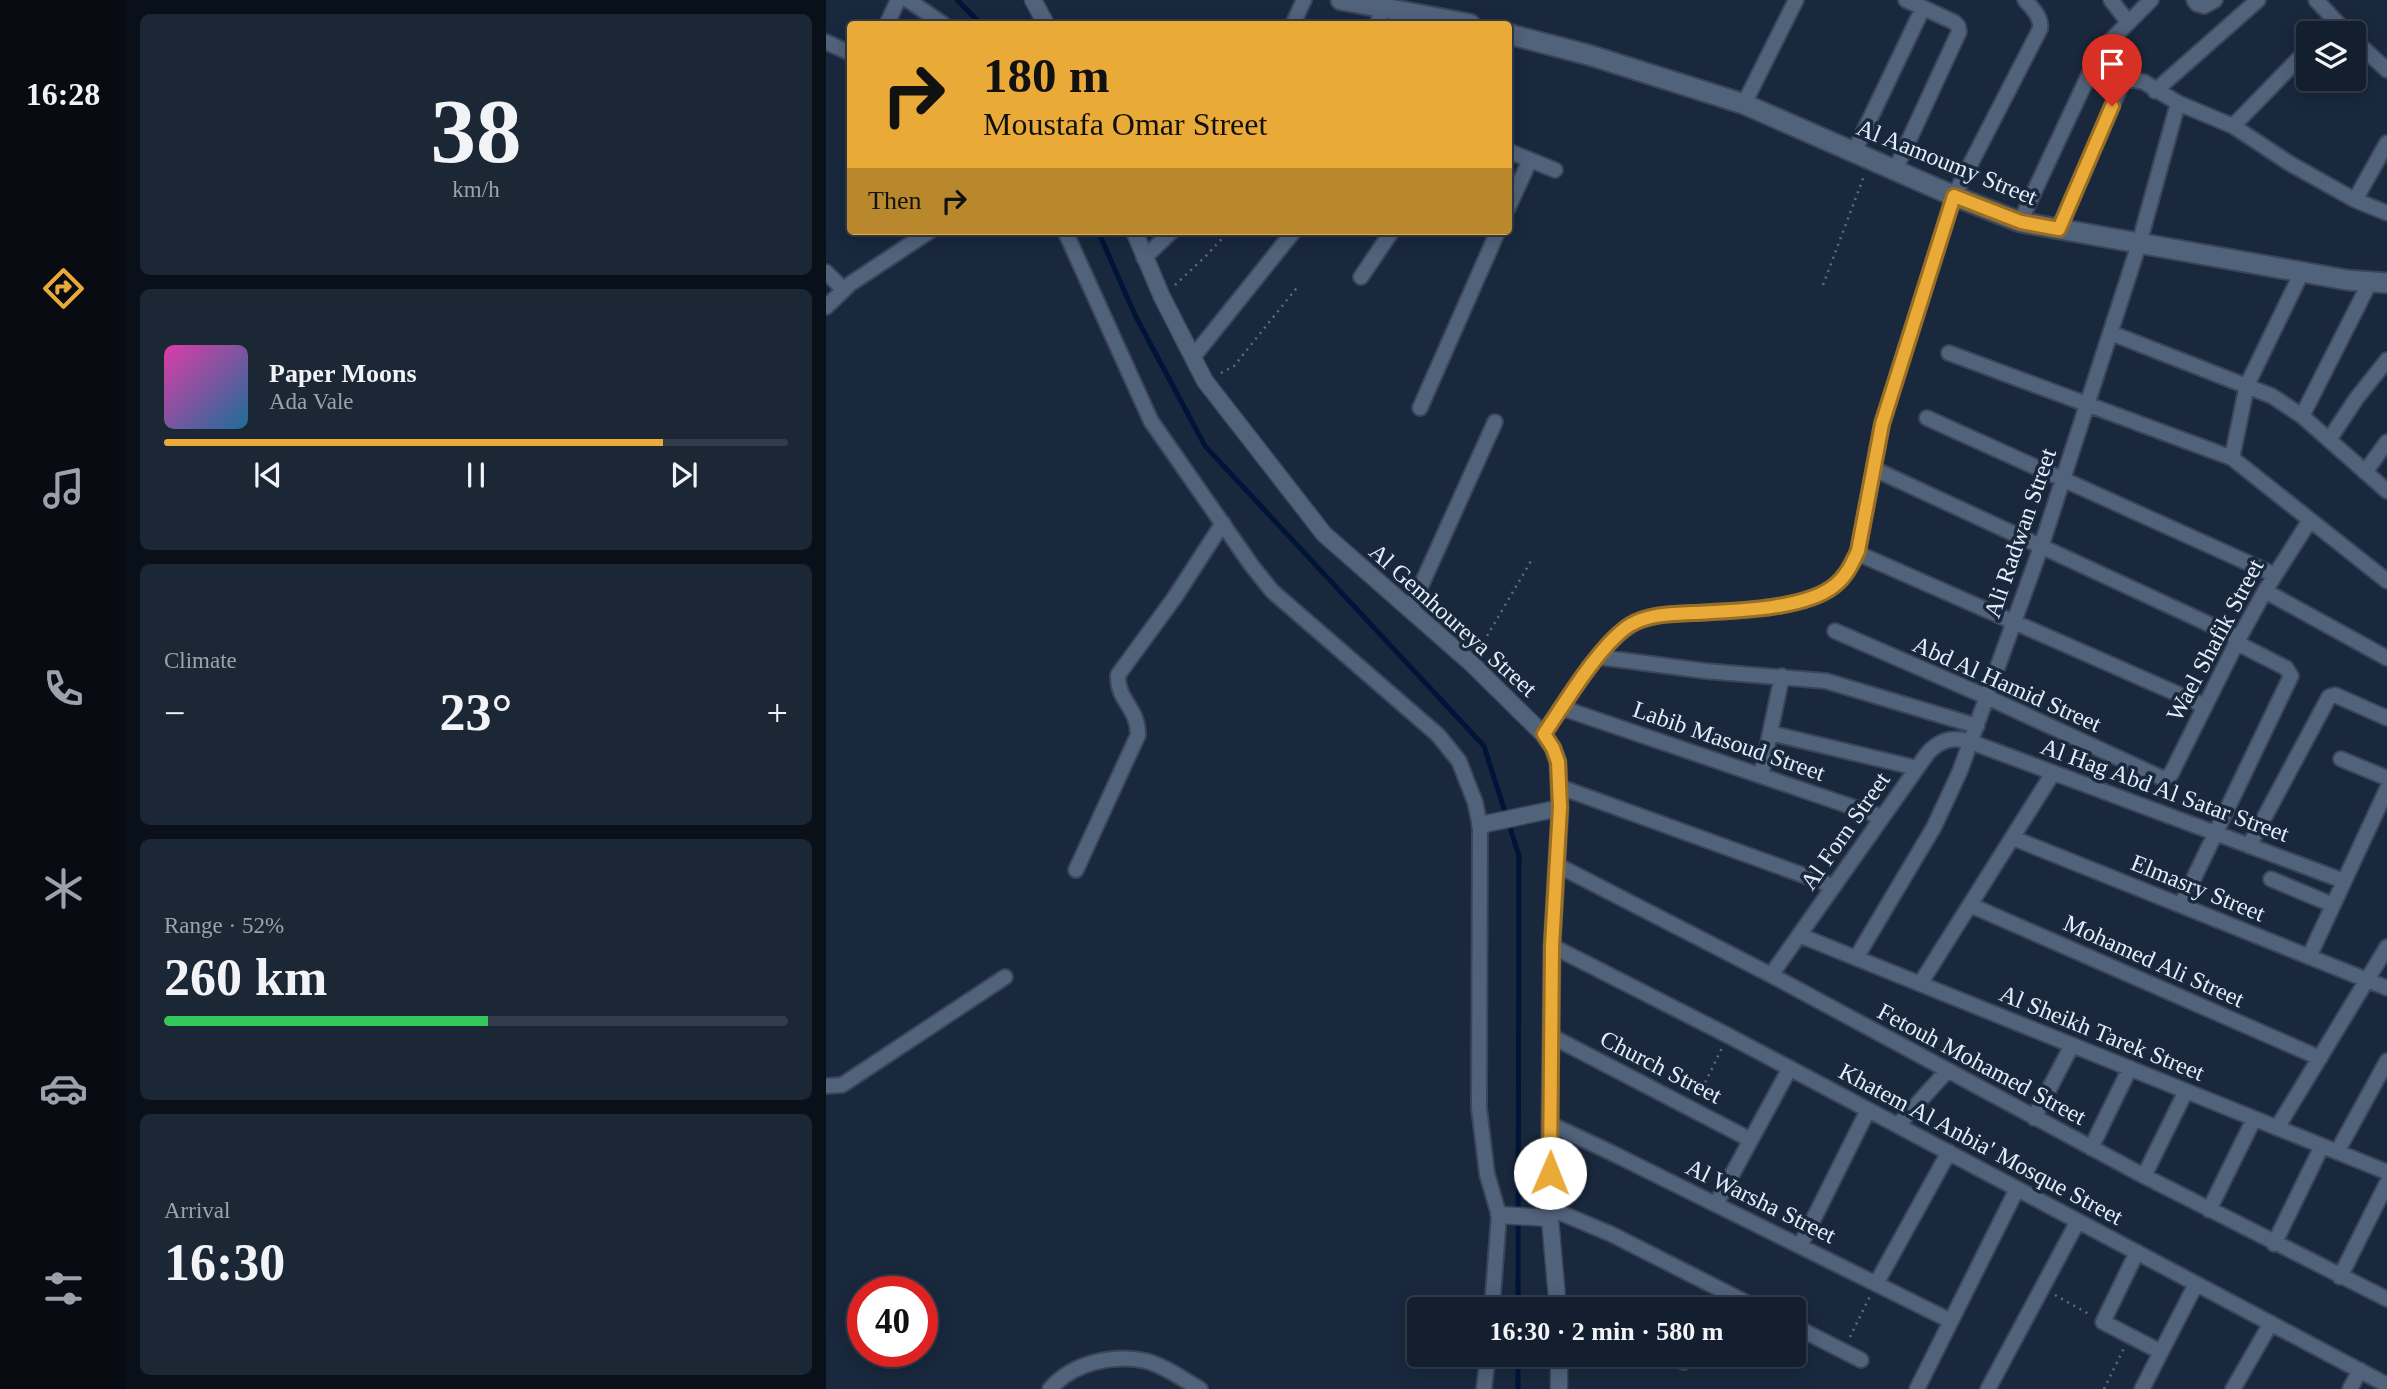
<!DOCTYPE html>
<meta charset="utf-8">
<style>
:root{--surface:#131e2e;--page:#1c2736;--text:#f1f3f6;--muted:#9da2aa;--line:#323c4a;--accent:#e9aa38}
body{margin:0;font-family:Georgia,serif;background:var(--page);color:var(--text);height:100vh;display:flex;flex-direction:column;font-size:26px;white-space:nowrap}
*{box-sizing:border-box;margin:0}
p{font-size:23px;color:var(--muted)}
.icon{flex:none;width:38px;height:38px;fill:none;stroke:currentColor;stroke-width:2;stroke-linecap:round;stroke-linejoin:round}
.map{position:relative;flex:1;overflow:hidden}
.panel{display:flex;flex-direction:column;gap:14px;padding:14px;background:#0a1019;width:700px}
.panel>*{flex:none}
.banner{position:absolute;left:21px;top:21px;width:665px;height:214px;border-radius:7px;box-shadow:0 4px 18px #0003,0 0 0 2px var(--line);background:#e9aa38;color:#111;overflow:hidden}
.controls{position:absolute;left:1470px;top:21px;display:grid;gap:14px}
.controls a{display:grid;place-items:center;width:70px;height:70px;border-radius:7px;background:var(--surface);box-shadow:0 4px 18px #0003,0 0 0 2px var(--line);font-size:35px}
.speed{position:absolute;left:21px;top:1276px;display:flex;gap:14px;font-size:35px;font-weight:700;text-align:center}
.speed>*{display:grid;place-content:center;width:91px;height:91px;border-radius:50%;background:var(--surface);box-shadow:0 4px 18px #0003,0 0 0 2px var(--line);line-height:1}
.speed .limit{border:10px solid #d22;background:#fff;color:#111}
.pin{position:absolute;display:grid;place-items:center;width:60px;height:60px;color:#fff;margin:-72px -30px;border-radius:50% 50% 50% 0;rotate:-45deg;box-shadow:0 0 7px #0007}
.pin .icon{rotate:45deg}
.me{position:absolute;width:77px;margin:-38px;rotate:1deg;stroke-linejoin:round;filter:drop-shadow(0 0 5px #0008)}
.turn{display:flex;align-items:center;gap:24px;height:147px;padding:0 21px;font-size:32px}
.turn .icon{width:91px;height:91px;stroke-width:2.5}
.turn b{display:block;font-size:49px;line-height:60px}
.then{display:flex;align-items:center;height:66px;padding:0 21px;background:#0003;gap:14px;font-size:26px}
.big{font-size:52px;font-weight:600;line-height:1.1}
.panel .widget{flex:1;display:flex;flex-direction:column;justify-content:center;gap:10px;min-width:0;padding:0 24px;border-radius:10px;background:var(--page)}
.panel .dial{align-items:center;gap:0}
.dial b{font-size:91px;line-height:1}
.song{display:flex;align-items:center;gap:21px}
.cover{width:84px;height:84px;border-radius:10px;background:linear-gradient(135deg,hsl(320 70% 55%),hsl(200 70% 35%))}
.played{height:7px;border-radius:4px;background:linear-gradient(90deg,var(--accent) 80%,var(--line) 80%)}
.keys{display:flex;justify-content:space-around;direction:ltr}
.heat{display:flex;justify-content:space-between;align-items:center;font-size:38px;direction:ltr}
.charge{height:10px;border-radius:5px;background:linear-gradient(90deg,#34c759 52%,var(--line) 0)}
.trip{position:absolute;left:581px;top:1297px;width:399px;height:70px;border-radius:7px;background:var(--surface);box-shadow:0 4px 18px #0003,0 0 0 2px var(--line);font-weight:600;line-height:70px;text-align:center}
main{display:flex;flex:1;min-height:0}
.dock{display:flex;flex-direction:column;width:126px;justify-content:space-around;align-items:center;background:#080c12;color:var(--muted)}
.dock .icon{width:49px;height:49px}
.dock .current{color:var(--accent)}
.dock b{font-size:32px;color:var(--text)}
.map>svg:first-child{display:block}
.lines{fill:none;stroke-linecap:round;stroke-linejoin:round}
.stream{stroke:#001438;stroke-width:5}
.minor-casing{stroke:#3a4558;stroke-width:18}
.tertiary-casing{stroke:#3a4558;stroke-width:19}
.secondary-casing{stroke:#3a4558;stroke-width:23}
.path{stroke:#5e6b7e;stroke-width:2.5;stroke-dasharray:2 5;stroke-linecap:butt}
.minor{stroke:#51627b;stroke-width:14}
.tertiary{stroke:#51627b;stroke-width:16}
.secondary{stroke:#51627b;stroke-width:19}
.route-casing{stroke:#976e24;stroke-width:18}
.route{stroke:#e9aa38;stroke-width:12}
.labels{text-anchor:middle;dominant-baseline:central;stroke-width:7;stroke-linejoin:round;paint-order:stroke}
.street-label{font-size:24px;fill:#e3edfb;stroke:#19283d}
</style>
<main>
<nav class="dock">
<b>16:28</b>
<svg class="icon current" aria-label="directions" viewBox="0 0 24 24"><path d="M12 3l9 9-9 9-9-9zM9 14v-3h6M13 9l2 2-2 2"/></svg>
<svg class="icon" aria-label="music" viewBox="0 0 24 24"><path d="M9 18V5l10-2v13"/><circle cx="6" cy="18" r="3"/><circle cx="16" cy="16" r="3"/></svg>
<svg class="icon" aria-label="phone" viewBox="0 0 24 24"><path d="M5 4h4l2 5-3 2q2 4 5 5l2-3 5 2v4C11 20 4 13 5 4z"/></svg>
<svg class="icon" aria-label="climate" viewBox="0 0 24 24"><path d="M12 3v18M4 7l16 10M4 17L20 7"/></svg>
<svg class="icon" aria-label="car" viewBox="0 0 24 24"><path d="M5 17H2v-5l4-1 3-4h7l3 4 3 1v5h-3M9 17h6M6 11h13"/><circle cx="7" cy="17" r="2"/><circle cx="17" cy="17" r="2"/></svg>
<svg class="icon" aria-label="filters" viewBox="0 0 24 24"><path d="M4 7h16M4 17h16"/><circle cx="9" cy="7" r="2"/><circle cx="15" cy="17" r="2"/></svg>
</nav>
<section class="panel">
<div class="widget dial"><b>38</b><p>km/h</p></div>
<div class="widget">
<div class="song"><i class="cover"></i><div><b>Paper Moons</b><p>Ada Vale</p></div></div>
<div class="played"></div>
<div class="keys"><svg class="icon" aria-label="previous" viewBox="0 0 24 24"><path d="M18 5L8 12l10 7zM5 5v14"/></svg><svg class="icon" aria-label="pause" viewBox="0 0 24 24"><path d="M8 5v14M16 5v14"/></svg><svg class="icon" aria-label="next" viewBox="0 0 24 24"><path d="M6 5l10 7-10 7zM19 5v14"/></svg></div>
</div>
<div class="widget"><p>Climate</p>
<div class="heat"><a>−</a><b class="big">23°</b><a>+</a></div>
</div>
<div class="widget"><p>Range · 52%</p><b class="big">260 km</b><div class="charge"></div></div>
<div class="widget"><p>Arrival</p><b class="big">16:30</b></div>
</section>
<div class="map">
<svg width="1561" height="1389" viewBox="0 0 1561 1389">
<rect width="100%" height="100%" fill="#19283d"/>
<g class="lines">
<path class="stream" d="M 131,0 L 155,24
M 272,231 L 309,315 L 379,446 L 658,746 L 693,856 L 692,1309
M 692,1389 L 692,1354"/>
<g class="minor-casing">
<path id="minor" d="M 82,0 L 117,24
M 1285,0 L 1302,22
M 1368,0 L 1371,4 L 1378,6 L 1389,0
M 1490,0 L 1521,33
M 61,24 L 72,0
M 467,24 L 478,0
M 552,24 L 555,8
M 1528,40 L 1561,70
M 0,42 L 24,53
M 1329,91 L 1432,0
M 918,104 L 970,0
M 1407,126 L 1482,49
M 682,151 L 729,170
M 1028,152 L 1097,8
M 1069,170 L 1133,32 L 1132,26 L 1128,22 L 1080,0
M 1529,200 L 1561,143
M 682,208 L 704,160
M 1194,222 L 1274,51 L 1325,0
M 1233,229 L 1297,81 L 1304,79 L 1318,82 L 1352,103 L 1407,126 L 1463,163 L 1529,200 L 1561,213
M 239,231 L 325,421 L 426,566 L 446,591 L 612,735 L 633,761 L 649,802 L 654,825 L 653,1108 L 661,1174 L 673,1215 L 666,1309
M 318,258 L 346,231
M 0,272 L 18,290
M 535,277 L 566,231
M 0,307 L 24,284 L 104,231
M 1285,333 L 1446,396 L 1476,416 L 1561,491
M 1123,353 L 1406,458 L 1561,581
M 367,357 L 468,231
M 594,408 L 672,231
M 1476,416 L 1544,282
M 1101,418 L 1449,575
M 1503,440 L 1530,399 L 1561,360
M 1406,458 L 1421,385 L 1476,272
M 1048,469 L 1413,638
M 1539,472 L 1561,442
M 1031,553 L 1379,706
M 1439,591 L 1561,658
M 584,610 L 669,422
M 1009,631 L 1161,697 L 1338,779 L 1345,774 L 1413,638 L 1439,591 L 1484,520
M 773,657 L 879,671 L 1000,681 L 1151,726
M 736,708 L 1056,817
M 944,733 L 1091,768
M 717,734 C 739,703 774,644 805,625 C 823,614 846,614 867,613 C 905,611 978,610 1008,586 C 1019,577 1026,564 1032,551 L 1056,424 L 1128,196 L 1214,29 C 1216,17 1206,8 1199,0
M 1515,759 L 1561,778
M 935,776 L 956,676
M 734,787 L 1007,886
M 1187,838 L 1561,988
M 1423,846 L 1503,697 L 1509,695 L 1561,718
M 731,865 L 945,975 L 1318,1176 L 1561,1299
M 250,870 L 312,735 C 312,707 291,701 292,675 L 349,597 L 397,523
M 1445,879 L 1507,905
M 1144,905 L 1494,1058
M 1355,905 L 1465,676 L 1460,668 L 1411,643
M 973,935 L 1561,1172
M 726,946 L 903,1036 L 1561,1385
M 1483,957 L 1561,789
M 1030,958 L 1108,827 L 1134,771 L 1215,547 L 1313,244 L 1352,103
M 945,975 L 1101,754 C 1113,740 1127,736 1145,742 L 1518,881
M 1094,984 L 1227,773
M 725,1036 L 925,1140
M 0,1086 L 16,1085 L 179,977
M 1208,1118 L 1246,1045
M 724,1124 L 784,1152 L 1125,1321
M 1072,1125 L 1121,1071
M 1451,1128 L 1561,947
M 1265,1148 L 1304,1068
M 1511,1152 L 1561,1061
M 1318,1176 L 1360,1091
M 890,1204 L 964,1068
M 723,1208 L 785,1234 L 933,1309
M 1383,1210 L 1428,1119
M 1448,1244 L 1496,1146
M 974,1246 L 1042,1110
M 1311,1252 L 1277,1322 L 1335,1352
M 1514,1277 L 1561,1183
M 1050,1284 L 1123,1152
M 968,1326 L 1035,1360
M 841,1354 L 858,1362
M 224,1389 C 247,1362 288,1354 320,1361 C 339,1366 358,1380 374,1389
M 658,1389 L 662,1354
M 1091,1389 L 1191,1189
M 1162,1389 L 1252,1221
M 1316,1389 L 1370,1284
M 1407,1389 L 1445,1323
M 1524,1389 L 1534,1370"/>
</g>
<g class="tertiary-casing">
<path id="tertiary" d="M 207,0 L 220,24
M 308,231 L 336,297 L 379,381 L 498,534 L 645,663 L 717,734 L 727,748 L 732,762 L 734,808 L 726,946 L 723,1208 L 732,1309
M 654,825 L 734,808
M 673,1215 L 723,1218
M 733,1354 L 733,1389"/>
</g>
<g class="secondary-casing">
<path id="secondary" d="M 515,0 L 644,24
M 682,34 L 763,55 L 918,104 L 1128,196 L 1194,222 L 1521,280 L 1561,283"/>
</g>
<path class="path" d="M 349,285 L 380,256 L 403,231
M 997,285 L 1038,176
M 395,373 L 408,366 L 473,285
M 654,648 L 705,561
M 873,1095 L 896,1048
M 1229,1295 L 1263,1314
M 1024,1337 L 1044,1296
M 1278,1389 L 1298,1348"/>
<use href="#minor" class="minor"/>
<use href="#tertiary" class="tertiary"/>
<use href="#secondary" class="secondary"/>
</g>
<g class="lines">
<g class="route-casing">
<path id="route" d="M 724,1173 L 726,946 L 734,807 L 732,762 L 727,748 L 718,734 C 739,703 774,644 804,625 C 823,614 846,614 867,613 C 905,611 978,610 1008,586 C 1020,577 1026,564 1032,551 L 1056,424 L 1128,196 L 1195,222 L 1233,229 L 1286,106"/>
</g>
<use href="#route" class="route"/>
</g>
<g class="labels">
<g class="street-label">
<text transform="translate(1121 162) rotate(22)">Al Aamoumy Street</text>
<text transform="translate(1194 533) rotate(-71)">Ali Radwan Street</text>
<text transform="translate(627 620) rotate(42)">Al Gemhoureya Street</text>
<text transform="translate(1389 640) rotate(-62)">Wael Shafik Street</text>
<text transform="translate(1181 684) rotate(24)">Abd Al Hamid Street</text>
<text transform="translate(903 741) rotate(19)">Labib Masoud Street</text>
<text transform="translate(1339 790) rotate(20)">Al Hag Abd Al Satar Street</text>
<text transform="translate(1019 831) rotate(-55)">Al Forn Street</text>
<text transform="translate(1372 888) rotate(22)">Elmasry Street</text>
<text transform="translate(1328 961) rotate(24)">Mohamed Ali Street</text>
<text transform="translate(1276 1033) rotate(22)">Al Sheikh Tarek Street</text>
<text transform="translate(1156 1064) rotate(28)">Fetouh Mohamed Street</text>
<text transform="translate(835 1067) rotate(27)">Church Street</text>
<text transform="translate(1155 1144) rotate(28)">Khatem Al Anbia' Mosque Street</text>
<text transform="translate(935 1201) rotate(26)">Al Warsha Street</text>
</g>
</g>
</svg>
<div class="controls">
<a><svg class="icon" aria-label="layers" viewBox="0 0 24 24"><path d="M12 4l9 5-9 5-9-5zM3 14l9 5 9-5"/></svg></a>
</div>
<div class="speed"><div class="limit">40</div></div>
<div class="pin" style="left:1286px;top:106px;background:#d93025"><svg class="icon" aria-label="arrive" viewBox="0 0 24 24"><path d="M6 21V4h12l-3 4 3 4H6"/></svg></div>
<svg class="me" style="left:724px;top:1173px" viewBox="-20 -20 40 40"><circle r="19" fill="#fff"/><path d="M0-13L10 11 0 6-10 11z" fill="#e9aa38"/></svg>
<div class="trip">16:30 · 2 min · 580 m</div>
<div class="banner">
<div class="turn"><svg class="icon" aria-label="right" viewBox="0 0 24 24"><path d="M7 20v-9h11M14 6l5 5-5 5"/></svg><div><b>180 m</b>Moustafa Omar Street</div></div>
<div class="then">Then<svg class="icon" aria-label="right" viewBox="0 0 24 24"><path d="M7 20v-9h11M14 6l5 5-5 5"/></svg></div>
</div>
</div>
</main>
